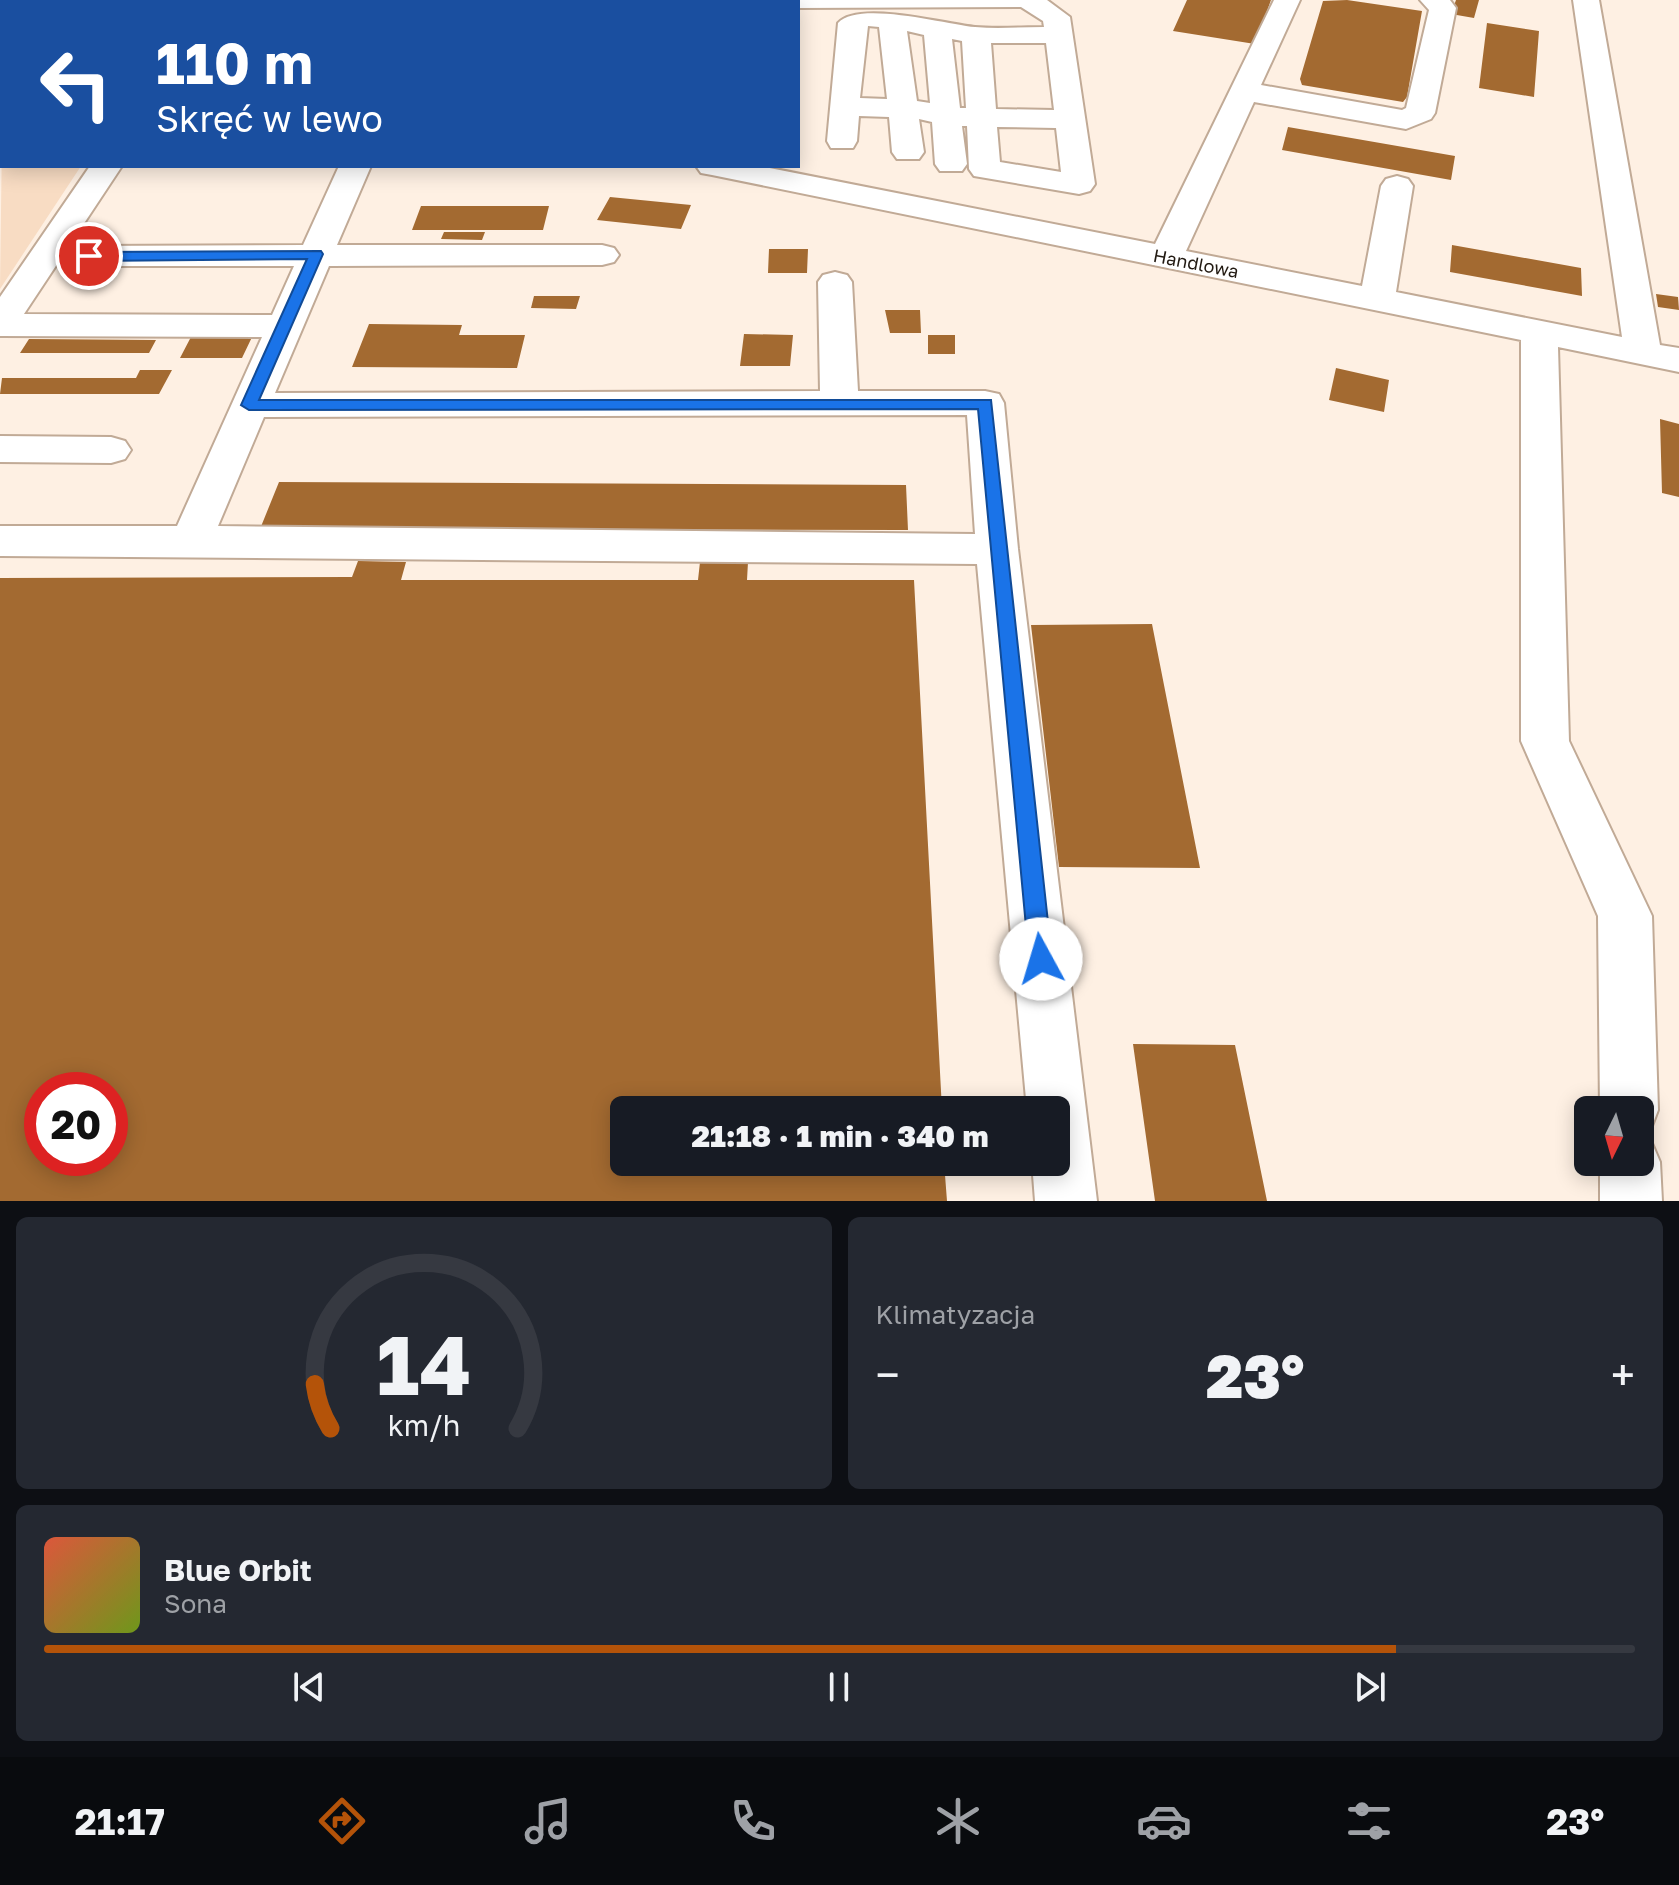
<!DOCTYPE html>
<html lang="pl">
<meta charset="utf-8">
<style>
:root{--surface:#171b24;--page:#242831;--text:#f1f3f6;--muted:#9ea1a6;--line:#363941;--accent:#b45309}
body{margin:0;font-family:"Golos Text",sans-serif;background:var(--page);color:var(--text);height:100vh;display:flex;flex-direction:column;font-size:30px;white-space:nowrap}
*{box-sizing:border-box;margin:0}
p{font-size:26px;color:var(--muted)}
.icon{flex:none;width:44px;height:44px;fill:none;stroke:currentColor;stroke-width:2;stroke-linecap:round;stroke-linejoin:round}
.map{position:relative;height:1201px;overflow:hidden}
.panel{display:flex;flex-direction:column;gap:16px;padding:16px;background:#0d0f14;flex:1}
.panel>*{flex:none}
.guide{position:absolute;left:0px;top:0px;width:800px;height:168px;box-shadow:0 4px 20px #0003;background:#1a4fa0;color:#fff;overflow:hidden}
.needle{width:52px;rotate:185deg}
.tools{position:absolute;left:1574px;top:1096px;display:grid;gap:16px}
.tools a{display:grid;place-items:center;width:80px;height:80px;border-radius:12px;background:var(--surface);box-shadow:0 4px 20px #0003;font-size:40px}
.speed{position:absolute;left:24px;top:1072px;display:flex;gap:16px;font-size:40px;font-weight:700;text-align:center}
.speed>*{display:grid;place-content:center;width:104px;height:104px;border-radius:50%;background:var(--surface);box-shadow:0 4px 20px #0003;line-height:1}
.speed .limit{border:12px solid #d22;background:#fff;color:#111}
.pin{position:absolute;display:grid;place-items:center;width:68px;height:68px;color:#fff;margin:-34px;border:4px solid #fff;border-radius:50%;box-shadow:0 2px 8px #0007}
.me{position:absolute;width:88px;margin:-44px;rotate:354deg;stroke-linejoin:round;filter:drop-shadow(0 0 6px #0008)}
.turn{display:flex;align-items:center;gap:28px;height:168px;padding:0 24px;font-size:36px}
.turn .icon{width:104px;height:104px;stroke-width:2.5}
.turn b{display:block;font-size:56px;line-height:68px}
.big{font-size:60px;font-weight:800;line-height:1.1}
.panel .widget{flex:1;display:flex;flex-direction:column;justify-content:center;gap:12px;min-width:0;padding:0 28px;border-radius:12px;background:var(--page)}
.panel .dial{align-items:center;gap:0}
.dial svg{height:208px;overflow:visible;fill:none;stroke:var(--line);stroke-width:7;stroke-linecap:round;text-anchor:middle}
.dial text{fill:var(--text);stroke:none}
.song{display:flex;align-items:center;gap:24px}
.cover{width:96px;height:96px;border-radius:12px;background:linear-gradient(135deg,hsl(10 70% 55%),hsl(80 70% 35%))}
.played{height:8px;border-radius:4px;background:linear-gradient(90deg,var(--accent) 85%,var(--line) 85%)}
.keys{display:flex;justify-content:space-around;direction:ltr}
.heat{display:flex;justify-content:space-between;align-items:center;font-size:44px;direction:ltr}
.panel .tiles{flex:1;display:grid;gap:16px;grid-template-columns:1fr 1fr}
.widget:last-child{grid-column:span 2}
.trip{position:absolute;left:610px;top:1096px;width:460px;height:80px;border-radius:12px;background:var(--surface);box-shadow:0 4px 20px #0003;font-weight:800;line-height:80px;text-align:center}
.menu{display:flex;height:128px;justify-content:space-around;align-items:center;background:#090b0e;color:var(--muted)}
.menu .icon{width:56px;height:56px}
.menu .current{color:var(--accent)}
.menu b{font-size:36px;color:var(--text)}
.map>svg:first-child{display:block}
.green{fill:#f8dcc3}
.building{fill:#a36a31;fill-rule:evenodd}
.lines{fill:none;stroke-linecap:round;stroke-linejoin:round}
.minor-casing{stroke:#c1aa96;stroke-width:4}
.major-casing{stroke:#d7d6d4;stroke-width:4}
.minor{fill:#fff;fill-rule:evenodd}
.major{fill:#e5bf9a;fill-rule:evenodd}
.route{fill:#1a73e8;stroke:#114b97;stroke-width:2}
.labels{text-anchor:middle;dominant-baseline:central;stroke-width:6;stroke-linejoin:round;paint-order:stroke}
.far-street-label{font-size:18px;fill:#221a12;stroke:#fff}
</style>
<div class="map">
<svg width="1679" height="1201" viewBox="0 0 1679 1201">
<rect width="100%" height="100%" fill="#fef0e3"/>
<path class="green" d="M 2,134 L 2,166 L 81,166 L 0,289 Z"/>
<path class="building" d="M 1187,0 L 1271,0 L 1255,44 L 1173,31 Z
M 1347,0 L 1422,11 L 1407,97 L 1403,102 L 1302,85 L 1300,79 L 1323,1 Z
M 1456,0 L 1479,0 L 1474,18 L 1451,14 Z
M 1487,23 L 1539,31 L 1534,97 L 1479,88 Z
M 1288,127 L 1455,156 L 1451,180 L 1282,150 Z
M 610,197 L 691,205 L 681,229 L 597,220 Z
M 421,206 L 549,206 L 543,230 L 412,230 Z
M 444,232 L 485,232 L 482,240 L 441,239 Z
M 1452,245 L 1581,268 L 1582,296 L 1450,272 Z
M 769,249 L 808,249 L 807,273 L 768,273 Z
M 1656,294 L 1678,297 L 1679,310 L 1658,307 Z
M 534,296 L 580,296 L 576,309 L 531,308 Z
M 885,310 L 920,310 L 921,333 L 890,333 Z
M 369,324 L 462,325 L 459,335 L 525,335 L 517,368 L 352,367 Z
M 744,334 L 793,335 L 790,366 L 740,366 Z
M 192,335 L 253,335 L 242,358 L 180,358 Z
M 928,335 L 955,335 L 955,354 L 928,354 Z
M 29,339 L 156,340 L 149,353 L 20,353 Z
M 1336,368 L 1389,380 L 1384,412 L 1329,400 Z
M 140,370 L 172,370 L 159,394 L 0,394 L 2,378 L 136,378 Z
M 1660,419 L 1679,424 L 1679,497 L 1662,493 Z
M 279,482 L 906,485 L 908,530 L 260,529 Z
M 358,561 L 406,562 L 401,580 L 698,580 L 700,562 L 748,562 L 747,580 L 914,580 L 942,1110 L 624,1110 L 624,1162 L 944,1162 L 947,1201 L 0,1201 L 0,578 L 352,577 ZM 42,1090 L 110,1090 L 110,1158 L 42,1158 Z
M 1152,624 L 1200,868 L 1059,867 L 1031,625 Z
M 1133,1044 L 1235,1045 L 1267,1201 L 1155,1201 Z"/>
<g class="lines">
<g class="minor-casing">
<path id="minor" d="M 697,0 L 1047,0 L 1070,17 L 1095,184 L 1090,191 L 1079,194 L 974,176 L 969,169 L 967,126 L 962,126 L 967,164 L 962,171 L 940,171 L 935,164 L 932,122 L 919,119 L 924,152 L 919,159 L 897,159 L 892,152 L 889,117 L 859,116 L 857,141 L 853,148 L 831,148 L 827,141 L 838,23 C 858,0 945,24 975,27 C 998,29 1021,27 1044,27 L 1043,21 L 1021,7 L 798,8 L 798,2 ZM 868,26 L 879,27 L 887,99 L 860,98 ZM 907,31 L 924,35 L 930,103 L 917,101 ZM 952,39 L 962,41 L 966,108 L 960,108 ZM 991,43 L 1046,43 L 1054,110 L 996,109 ZM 997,127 L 1056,128 L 1061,172 L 1000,162 Z
M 1274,0 L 1300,0 L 1261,85 L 1402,110 L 1406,108 L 1429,10 L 1420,0 L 1450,0 L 1456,8 L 1435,113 L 1431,119 L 1406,129 L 1254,102 L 1186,251 L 1362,286 L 1381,186 L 1386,179 L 1397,176 L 1408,179 L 1413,186 L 1396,292 L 1622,337 L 1573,0 L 1599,0 L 1660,345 L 1679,348 L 1679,372 L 1558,347 L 1569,741 L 1652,916 L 1658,1110 L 1650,1131 L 1640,1135 L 1640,1110 L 1600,1110 L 1598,916 L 1521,741 L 1521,340 L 712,175 L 701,173 L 696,166 L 760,166 L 1155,244 Z
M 90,166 L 122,166 L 24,314 L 272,315 L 294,266 L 89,266 L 77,263 L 72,256 L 77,249 L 89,246 L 303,245 L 339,166 L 371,166 L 337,245 L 602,245 L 614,248 L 619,255 L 614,262 L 602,265 L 329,266 L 275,393 L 820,391 L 818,282 L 823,275 L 835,272 L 847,275 L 852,282 L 858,391 L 985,391 L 999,394 L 1004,403 L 1018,549 L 1097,1201 L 1035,1201 L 1032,1162 L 1056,1162 L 1056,1110 L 1027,1110 L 977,564 L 0,556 L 0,526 L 177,526 L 262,337 L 0,336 L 0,297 ZM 967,415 L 975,534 L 218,526 L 264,417 Z
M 0,436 L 111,437 L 125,441 L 131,450 L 125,459 L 111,463 L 0,462 Z
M 1640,1136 L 1651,1141 L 1660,1162 L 1662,1201 L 1600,1201 L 1600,1162 L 1640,1162 Z"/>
</g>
<g class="major-casing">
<path id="major" d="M 2,96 L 2,115 L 0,116 L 0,97 Z"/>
</g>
<use href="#minor" class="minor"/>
<use href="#major" class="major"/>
</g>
<path class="route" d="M 321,251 L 323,254 L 259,400 L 991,400 L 1052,959 L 1049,966 L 1041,969 L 1033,966 L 1029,959 L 978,409 L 249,410 L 241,405 L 307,259 L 89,261 L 82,256 L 89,252 Z"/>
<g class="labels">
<g class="far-street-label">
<text transform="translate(1196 263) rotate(11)">Handlowa</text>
</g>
</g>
</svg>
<div class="tools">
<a><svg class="needle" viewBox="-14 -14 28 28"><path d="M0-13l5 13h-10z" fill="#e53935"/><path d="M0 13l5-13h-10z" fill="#9ea1a6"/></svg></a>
</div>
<div class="speed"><div class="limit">20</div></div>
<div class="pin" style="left:89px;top:256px;background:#d93025"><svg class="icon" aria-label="arrive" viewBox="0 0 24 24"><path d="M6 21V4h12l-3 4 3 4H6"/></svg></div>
<svg class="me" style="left:1041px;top:959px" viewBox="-20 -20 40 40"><circle r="19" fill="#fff"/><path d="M0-13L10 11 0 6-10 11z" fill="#1a73e8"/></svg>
<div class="trip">21:18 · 1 min · 340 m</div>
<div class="guide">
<div class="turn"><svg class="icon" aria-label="left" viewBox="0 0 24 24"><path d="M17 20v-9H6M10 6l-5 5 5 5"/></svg><div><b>110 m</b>Skręć w lewo</div></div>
</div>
</div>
<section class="panel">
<div class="tiles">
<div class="widget dial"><svg viewBox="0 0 100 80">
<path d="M14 69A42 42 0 1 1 86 69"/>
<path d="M14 69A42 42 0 0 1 8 52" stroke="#b45309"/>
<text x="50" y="56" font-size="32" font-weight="700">14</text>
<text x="50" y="72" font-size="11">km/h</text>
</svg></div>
<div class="widget"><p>Klimatyzacja</p>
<div class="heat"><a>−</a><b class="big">23°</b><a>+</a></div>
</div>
<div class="widget">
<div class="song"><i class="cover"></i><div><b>Blue Orbit</b><p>Sona</p></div></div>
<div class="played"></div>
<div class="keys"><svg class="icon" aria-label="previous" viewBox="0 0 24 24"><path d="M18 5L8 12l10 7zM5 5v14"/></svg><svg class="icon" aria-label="pause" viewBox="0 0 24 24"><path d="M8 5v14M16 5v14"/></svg><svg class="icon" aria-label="next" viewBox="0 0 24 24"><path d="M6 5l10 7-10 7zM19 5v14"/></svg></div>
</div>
</div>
</section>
<nav class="menu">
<b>21:17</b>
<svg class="icon current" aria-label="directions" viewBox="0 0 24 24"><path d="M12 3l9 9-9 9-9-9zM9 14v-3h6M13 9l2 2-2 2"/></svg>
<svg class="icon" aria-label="music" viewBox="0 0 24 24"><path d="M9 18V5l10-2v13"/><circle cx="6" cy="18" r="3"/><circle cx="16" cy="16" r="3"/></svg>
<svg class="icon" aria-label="phone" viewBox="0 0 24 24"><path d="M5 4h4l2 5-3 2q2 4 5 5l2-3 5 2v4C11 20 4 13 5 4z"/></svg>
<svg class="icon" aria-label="climate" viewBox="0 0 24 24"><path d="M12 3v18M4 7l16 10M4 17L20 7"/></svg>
<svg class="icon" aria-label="car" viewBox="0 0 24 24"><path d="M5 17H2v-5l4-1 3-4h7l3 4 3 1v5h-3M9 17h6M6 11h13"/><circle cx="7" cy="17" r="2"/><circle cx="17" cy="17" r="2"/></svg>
<svg class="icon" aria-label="filters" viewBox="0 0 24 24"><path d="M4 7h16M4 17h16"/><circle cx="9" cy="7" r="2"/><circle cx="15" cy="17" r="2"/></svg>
<b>23°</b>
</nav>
